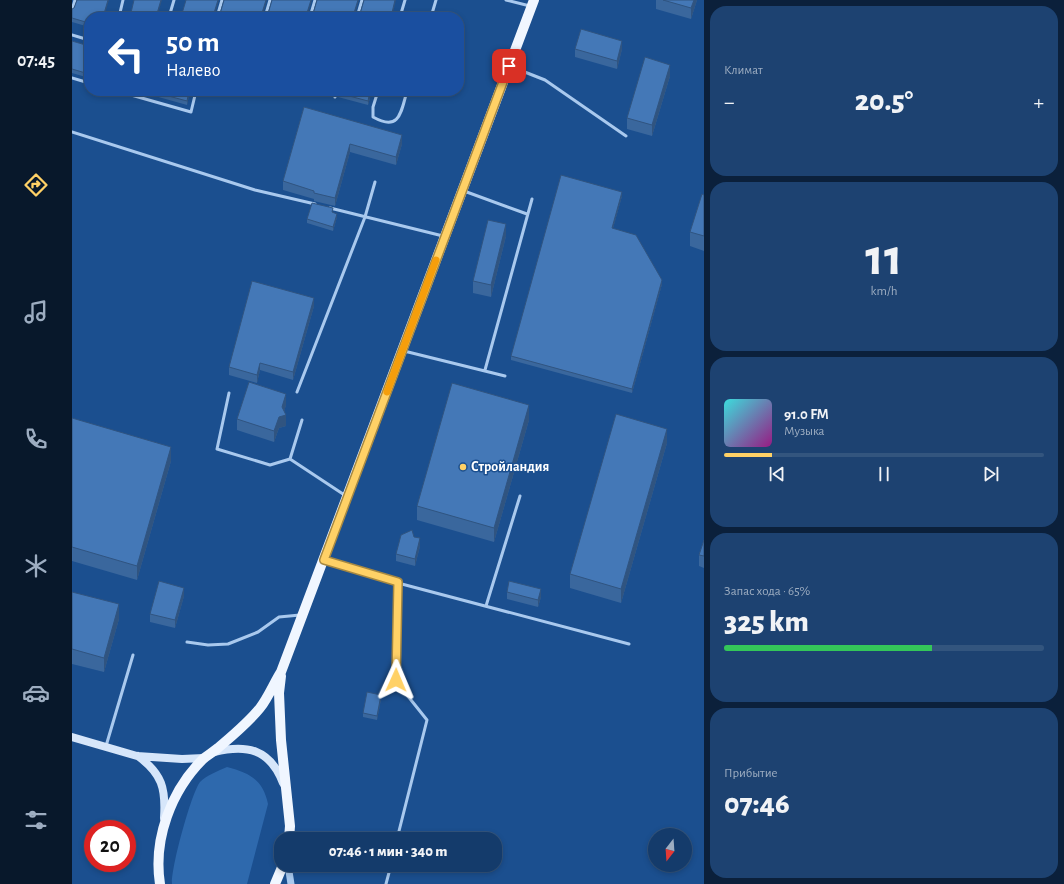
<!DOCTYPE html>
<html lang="ru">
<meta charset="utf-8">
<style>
:root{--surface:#143b6b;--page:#1d4271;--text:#f1f3f6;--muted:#9dadc1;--line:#33557e;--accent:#ffd166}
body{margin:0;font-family:"Alegreya Sans",sans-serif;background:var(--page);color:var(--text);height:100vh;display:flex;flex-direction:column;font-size:15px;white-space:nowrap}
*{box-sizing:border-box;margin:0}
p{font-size:13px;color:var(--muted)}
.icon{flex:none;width:22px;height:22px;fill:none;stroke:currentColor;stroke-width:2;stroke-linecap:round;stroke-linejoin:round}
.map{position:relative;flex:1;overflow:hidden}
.details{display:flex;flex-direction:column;gap:6px;padding:6px;background:#0b203b;width:360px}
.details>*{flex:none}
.top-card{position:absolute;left:12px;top:12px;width:380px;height:84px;border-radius:16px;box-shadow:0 2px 6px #0003,0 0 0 1px var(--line);background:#1a4fa0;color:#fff;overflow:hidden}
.needle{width:26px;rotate:197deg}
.tools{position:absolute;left:576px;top:828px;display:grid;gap:8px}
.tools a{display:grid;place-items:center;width:44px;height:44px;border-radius:50%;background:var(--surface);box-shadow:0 2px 6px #0003,0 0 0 1px var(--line);font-size:20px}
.speed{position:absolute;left:12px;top:820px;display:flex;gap:8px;font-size:20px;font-weight:700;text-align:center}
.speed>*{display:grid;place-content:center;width:52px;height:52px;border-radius:50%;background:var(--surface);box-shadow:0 2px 6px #0003,0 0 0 1px var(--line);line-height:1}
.speed .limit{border:6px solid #d22;background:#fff;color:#111}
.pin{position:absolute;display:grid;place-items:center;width:34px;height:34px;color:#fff;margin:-17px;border-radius:8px;box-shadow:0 2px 6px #0006}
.me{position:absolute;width:44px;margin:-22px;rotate:1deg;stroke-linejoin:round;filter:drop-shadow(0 0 3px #0008)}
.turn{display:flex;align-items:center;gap:14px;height:84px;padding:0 16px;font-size:18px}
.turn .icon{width:52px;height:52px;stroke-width:2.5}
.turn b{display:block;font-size:28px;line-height:34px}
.big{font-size:30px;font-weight:800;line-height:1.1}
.details .tile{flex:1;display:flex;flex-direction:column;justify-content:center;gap:6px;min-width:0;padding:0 14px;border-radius:16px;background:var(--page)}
.details .dial{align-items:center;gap:0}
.dial b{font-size:52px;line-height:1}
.song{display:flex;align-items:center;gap:12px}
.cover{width:48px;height:48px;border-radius:6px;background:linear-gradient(135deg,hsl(180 70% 55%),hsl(310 70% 35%))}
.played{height:4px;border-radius:2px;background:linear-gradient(90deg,var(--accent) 15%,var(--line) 15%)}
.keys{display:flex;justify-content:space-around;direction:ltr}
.heat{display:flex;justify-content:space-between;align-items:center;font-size:22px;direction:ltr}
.charge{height:6px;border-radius:3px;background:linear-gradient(90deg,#34c759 65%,var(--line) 0)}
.trip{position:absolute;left:202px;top:832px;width:228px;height:40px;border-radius:16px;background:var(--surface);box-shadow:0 2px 6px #0003,0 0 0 1px var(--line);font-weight:800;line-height:40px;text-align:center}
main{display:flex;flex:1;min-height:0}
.menu{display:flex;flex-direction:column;width:72px;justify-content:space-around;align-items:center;background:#08182b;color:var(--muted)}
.menu .icon{width:28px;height:28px}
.menu .active{color:var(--accent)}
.menu b{font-size:18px;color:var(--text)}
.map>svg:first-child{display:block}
.green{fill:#2e69ad}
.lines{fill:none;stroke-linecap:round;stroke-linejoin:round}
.service{stroke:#a9c9ee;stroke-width:3}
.tertiary{stroke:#a9c9ee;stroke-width:7}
.secondary{stroke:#d6e6fa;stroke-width:8}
.primary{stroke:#f0f6ff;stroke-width:10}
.wall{fill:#3a679d}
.shaded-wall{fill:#305480}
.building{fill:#4478b7;stroke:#305480}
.route-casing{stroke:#a68842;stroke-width:10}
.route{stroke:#ffd166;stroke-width:7}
.slow{stroke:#f59e0b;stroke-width:7}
.poi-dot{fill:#ffd166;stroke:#1b4f8f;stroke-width:1.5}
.labels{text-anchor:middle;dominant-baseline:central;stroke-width:3;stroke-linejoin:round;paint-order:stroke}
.poi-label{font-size:14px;font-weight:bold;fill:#fff;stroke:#1b4f8f;text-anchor:start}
</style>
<main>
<nav class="menu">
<b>07:45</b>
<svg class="icon active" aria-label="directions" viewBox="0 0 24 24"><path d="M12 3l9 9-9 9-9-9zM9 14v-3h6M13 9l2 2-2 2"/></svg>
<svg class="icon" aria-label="music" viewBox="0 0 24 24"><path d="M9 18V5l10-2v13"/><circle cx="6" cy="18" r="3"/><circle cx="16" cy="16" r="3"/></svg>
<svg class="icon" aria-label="phone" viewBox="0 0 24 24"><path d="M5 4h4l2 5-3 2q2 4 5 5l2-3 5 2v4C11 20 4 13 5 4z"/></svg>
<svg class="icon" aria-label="climate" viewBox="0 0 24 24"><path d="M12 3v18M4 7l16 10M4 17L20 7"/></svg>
<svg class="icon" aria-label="car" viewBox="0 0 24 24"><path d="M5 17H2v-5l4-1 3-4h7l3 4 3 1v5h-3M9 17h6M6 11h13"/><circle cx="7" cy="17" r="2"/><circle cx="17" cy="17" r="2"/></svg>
<svg class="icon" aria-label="filters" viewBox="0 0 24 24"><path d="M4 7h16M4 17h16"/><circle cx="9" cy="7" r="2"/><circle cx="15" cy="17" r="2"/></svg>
</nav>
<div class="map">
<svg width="632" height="884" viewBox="0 0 632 884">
<rect width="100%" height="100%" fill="#1b4f8f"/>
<path class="green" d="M 155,767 C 178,773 191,780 196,804 L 175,884 L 100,884 C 99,868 119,794 128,782 C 135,775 146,771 155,767 Z"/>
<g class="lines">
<path class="service" d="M 434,0 L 458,6
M 0,10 L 3,0
M 47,17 L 51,0
M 97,17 L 102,0
M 145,17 L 150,0
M 193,17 L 198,0
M 238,17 L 243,0
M 285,17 L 290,0
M 328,17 L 333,0
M 359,17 L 364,0
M 0,35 L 17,40
M 440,67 L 473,80 L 554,136
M 0,78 L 17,83
M 45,91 L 119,112 L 124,91
M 306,91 L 301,107 L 301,117 C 328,132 329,112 335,91
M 263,97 L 264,91
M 0,132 L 183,190 L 243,204
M 392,191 L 455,214
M 258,208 L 371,236
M 332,351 L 433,376
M 413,370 L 460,199
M 225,392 L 293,217 L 303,182
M 157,393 L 145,449 L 198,465 L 218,459 L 274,496
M 218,459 L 230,420
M 253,561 L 326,583 L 557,644
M 414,606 L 448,496
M 115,642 L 136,645 L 156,644 L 186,632 L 207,617 L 228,615
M 34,746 L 61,655
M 325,839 L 355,720 L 323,680 L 326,583
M 314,884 L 319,865"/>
<path class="tertiary" d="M 216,865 L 219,884"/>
<path class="secondary" d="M 0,737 L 65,756 L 110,759 L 132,758
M 142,752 C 175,744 198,749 211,783
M 66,756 C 90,774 94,788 92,818"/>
<path class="primary" d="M 209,676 L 207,693 L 209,740 L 218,826 L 217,839
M 88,884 C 81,839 99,791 131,759 C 136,755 141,752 146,748 C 160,736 176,723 188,708 C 196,698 202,683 209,672 L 462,0
M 203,884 L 211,865"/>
</g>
<path class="wall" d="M 584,0 L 625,0 L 619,19 L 584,9 Z
M 0,9 L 17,17 L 17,27 L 0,22 Z
M 0,41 L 17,46 L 17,78 L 0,73 Z
M 503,49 L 550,49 L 545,69 L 503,57 Z
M 598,76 L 580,136 L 555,129 L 555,118 Z
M 65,91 L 118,91 L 115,105 Z
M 244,91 L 261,91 L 260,95 Z
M 266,91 L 300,91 L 296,105 L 266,97 Z
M 232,107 L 330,144 L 324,165 L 278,152 L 263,206 L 242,201 L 242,199 L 211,190 L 211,181 Z
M 632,195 L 632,251 L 618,246 L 618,232 Z
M 550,196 L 541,228 L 590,284 L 560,393 L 439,360 L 439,356 Z
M 261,212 L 265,217 L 261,231 L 235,223 L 235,219 Z
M 434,236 L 419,297 L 401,293 L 401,281 Z
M 242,306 L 221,380 L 188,370 L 185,383 L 157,375 L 157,367 Z
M 214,405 L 212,411 L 214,426 L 207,428 L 202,442 L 165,430 L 165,419 Z
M 0,418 L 99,461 L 65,580 L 0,561 Z
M 457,420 L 422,542 L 345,520 L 345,506 Z
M 595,443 L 549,603 L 498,588 L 498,574 Z
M 342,537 L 348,546 L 343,566 L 324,561 L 324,554 Z
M 632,540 L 632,568 L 627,566 L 627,555 Z
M 0,592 L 47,619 L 32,672 L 0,664 Z
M 435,592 L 469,597 L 466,607 L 435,599 Z
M 112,596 L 103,628 L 78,622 L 78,614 Z
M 309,699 L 305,720 L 291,717 L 291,713 Z"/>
<path class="shaded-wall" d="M 36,0 L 37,0 L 32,17 L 31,17 Z
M 89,0 L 90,0 L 85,17 L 84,17 Z
M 146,0 L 147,0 L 142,17 L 142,13 Z
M 194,0 L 195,0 L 190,17 L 190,13 Z
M 239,0 L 240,0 L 235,17 L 235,13 Z
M 286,0 L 287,0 L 282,17 L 282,13 Z
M 323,0 L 324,0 L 320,17 L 319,17 Z
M 622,0 L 625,0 L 619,19 L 619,8 Z
M 550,41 L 550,49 L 545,69 L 545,61 Z
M 598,65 L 598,76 L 580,136 L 580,125 Z
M 117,91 L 118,91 L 115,105 L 115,101 Z
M 298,91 L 300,91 L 296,105 L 296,101 Z
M 330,135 L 330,144 L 324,165 L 324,157 Z
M 278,144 L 278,152 L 263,206 L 263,198 Z
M 550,192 L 550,196 L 540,232 L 540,228 Z
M 265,214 L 265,217 L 261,231 L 261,227 Z
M 434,224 L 434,236 L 419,297 L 419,285 Z
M 590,280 L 590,284 L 560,393 L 560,389 Z
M 242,298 L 242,306 L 221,380 L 221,372 Z
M 188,363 L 188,370 L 185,383 L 185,375 Z
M 214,394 L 214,405 L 211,416 L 214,415 L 214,426 L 207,428 L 202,442 L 202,431 Z
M 457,405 L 457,420 L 422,542 L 422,528 Z
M 595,429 L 595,443 L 549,603 L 549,589 Z
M 99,447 L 99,461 L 65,580 L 65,566 Z
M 348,538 L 348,546 L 343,566 L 343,559 Z
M 112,588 L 112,596 L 103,628 L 103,620 Z
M 469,589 L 469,597 L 466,607 L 466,600 Z
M 47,604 L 47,619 L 32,672 L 32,658 Z
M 309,695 L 309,699 L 305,720 L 305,716 Z"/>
<path class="building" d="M 5,0 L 36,0 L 31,17 L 17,17 L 17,23 L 0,18 L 0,9 L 2,8 Z
M 62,0 L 89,0 L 84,17 L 58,17 Z
M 114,0 L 146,0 L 142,13 L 145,16 L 148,14 L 152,0 L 194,0 L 190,13 L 193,16 L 196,14 L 200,0 L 239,0 L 235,13 L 238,16 L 241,14 L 245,0 L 286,0 L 282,13 L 285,16 L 288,14 L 292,0 L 323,0 L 319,17 L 109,17 Z
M 591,0 L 622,0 L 619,8 Z
M 509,29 L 550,41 L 545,61 L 503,49 Z
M 0,41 L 17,46 L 17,74 L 0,69 Z
M 573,57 L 598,65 L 580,125 L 555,118 Z
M 78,91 L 117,91 L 115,101 Z
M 266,91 L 298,91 L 296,101 L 266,93 Z
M 232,107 L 330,135 L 324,157 L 278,144 L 263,198 L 242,193 L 242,191 L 211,181 Z
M 489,175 L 550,192 L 540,228 L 564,235 L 590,280 L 560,389 L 439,356 Z
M 630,194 L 632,195 L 632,236 L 618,232 Z
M 240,203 L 261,208 L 260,212 L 265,214 L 261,227 L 235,219 Z
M 416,220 L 434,224 L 419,285 L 401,281 Z
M 180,281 L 242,298 L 221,372 L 188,363 L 185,375 L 157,367 Z
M 177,382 L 214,394 L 210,407 L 214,415 L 207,417 L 202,431 L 165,419 Z
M 380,383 L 457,405 L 422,528 L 345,506 Z
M 544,414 L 595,429 L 549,589 L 498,574 Z
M 0,418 L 99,447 L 65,566 L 0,547 Z
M 340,530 L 342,537 L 348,538 L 343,559 L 324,554 L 329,535 Z
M 632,540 L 632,556 L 627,555 Z
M 87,581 L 112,588 L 103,620 L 78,614 Z
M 437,581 L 469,589 L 466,600 L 435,592 Z
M 0,592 L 47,604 L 32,658 L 0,649 Z
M 295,692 L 309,695 L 305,716 L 291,713 Z"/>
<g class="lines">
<g class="route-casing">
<path id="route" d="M 324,680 L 326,582 L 252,560 L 437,66"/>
</g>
<use href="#route" class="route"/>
<path class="slow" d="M 315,392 L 364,260"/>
</g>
<circle class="poi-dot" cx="391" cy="467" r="4"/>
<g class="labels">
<g class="poi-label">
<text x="399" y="467">Стройландия</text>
</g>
</g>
</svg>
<div class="tools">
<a><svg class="needle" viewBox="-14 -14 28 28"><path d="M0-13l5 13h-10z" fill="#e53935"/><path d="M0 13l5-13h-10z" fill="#9dadc1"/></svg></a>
</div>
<div class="speed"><div class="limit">20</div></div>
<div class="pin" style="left:437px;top:66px;background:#d93025"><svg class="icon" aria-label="arrive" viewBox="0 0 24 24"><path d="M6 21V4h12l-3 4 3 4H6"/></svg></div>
<svg class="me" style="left:324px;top:680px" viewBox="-20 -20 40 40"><path d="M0-17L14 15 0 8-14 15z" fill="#ffd166" stroke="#fff" stroke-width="4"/></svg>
<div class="trip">07:46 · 1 мин · 340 m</div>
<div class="top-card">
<div class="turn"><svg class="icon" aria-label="left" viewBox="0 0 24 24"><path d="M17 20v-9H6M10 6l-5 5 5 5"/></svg><div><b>50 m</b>Налево</div></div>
</div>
</div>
<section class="details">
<div class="tile"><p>Климат</p>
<div class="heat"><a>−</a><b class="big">20.5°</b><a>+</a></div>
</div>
<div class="tile dial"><b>11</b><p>km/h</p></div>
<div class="tile">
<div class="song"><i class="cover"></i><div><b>91.0 FM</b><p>Музыка</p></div></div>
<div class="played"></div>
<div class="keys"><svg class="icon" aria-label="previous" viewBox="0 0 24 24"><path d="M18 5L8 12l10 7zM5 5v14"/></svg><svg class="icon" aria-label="pause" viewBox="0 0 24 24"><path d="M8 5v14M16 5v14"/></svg><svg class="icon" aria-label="next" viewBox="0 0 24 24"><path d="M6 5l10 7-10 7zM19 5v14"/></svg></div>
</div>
<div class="tile"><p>Запас хода · 65%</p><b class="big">325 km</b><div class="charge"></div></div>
<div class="tile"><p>Прибытие</p><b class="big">07:46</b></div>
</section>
</main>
